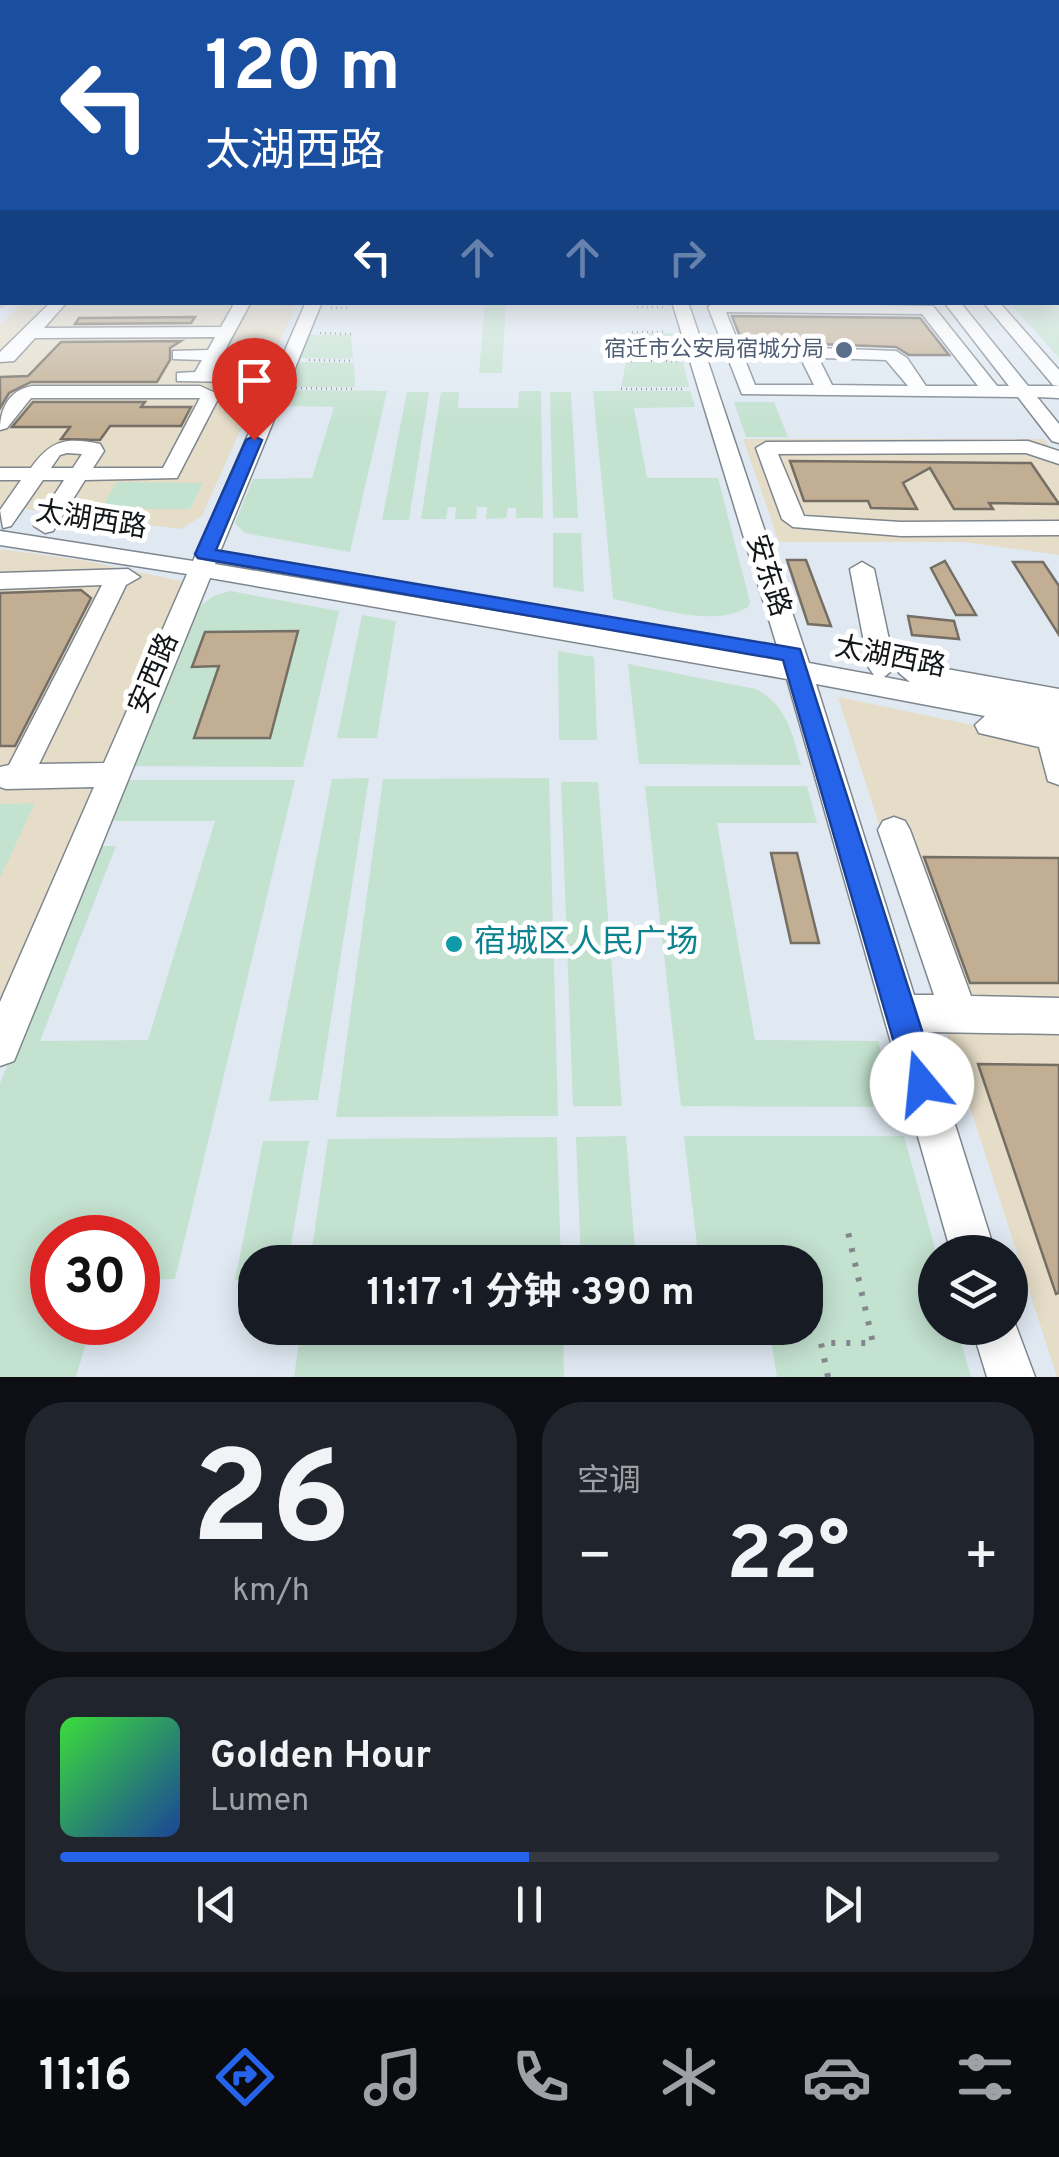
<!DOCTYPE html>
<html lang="zh">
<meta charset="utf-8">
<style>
:root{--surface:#171b24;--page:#20242c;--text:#f1f3f6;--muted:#9ea1a6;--line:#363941;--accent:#2563eb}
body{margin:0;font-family:Overpass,"Noto Sans SC",sans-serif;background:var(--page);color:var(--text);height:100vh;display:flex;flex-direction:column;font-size:38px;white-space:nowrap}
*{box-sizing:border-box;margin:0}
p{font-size:32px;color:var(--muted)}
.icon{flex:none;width:55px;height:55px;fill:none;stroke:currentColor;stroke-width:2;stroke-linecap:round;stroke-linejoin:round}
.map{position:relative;height:1377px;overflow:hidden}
.sheet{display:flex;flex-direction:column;gap:25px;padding:25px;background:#0d0f14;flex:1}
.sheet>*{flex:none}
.top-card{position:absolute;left:0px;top:0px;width:1060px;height:305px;box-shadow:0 5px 25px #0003;background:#1a4fa0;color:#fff;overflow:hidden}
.fabs{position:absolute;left:918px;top:1235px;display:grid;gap:20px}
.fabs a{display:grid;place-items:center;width:110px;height:110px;border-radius:50%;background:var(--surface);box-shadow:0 5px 25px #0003;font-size:50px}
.speed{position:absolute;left:30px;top:1215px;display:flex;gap:20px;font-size:50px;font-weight:700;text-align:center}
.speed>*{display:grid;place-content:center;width:130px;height:130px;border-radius:50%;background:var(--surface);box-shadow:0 5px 25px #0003;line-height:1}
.speed .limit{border:15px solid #d22;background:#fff;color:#111}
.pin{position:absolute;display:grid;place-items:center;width:85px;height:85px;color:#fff;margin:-102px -42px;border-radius:50% 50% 50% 0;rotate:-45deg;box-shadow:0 0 10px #0007}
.pin .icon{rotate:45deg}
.me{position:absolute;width:110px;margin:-55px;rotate:343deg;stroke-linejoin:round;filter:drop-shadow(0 0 8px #0008)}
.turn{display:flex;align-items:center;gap:35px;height:210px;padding:0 40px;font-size:45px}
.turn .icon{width:130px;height:130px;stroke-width:2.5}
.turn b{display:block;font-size:70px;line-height:85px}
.lanes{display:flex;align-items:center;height:95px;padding:0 40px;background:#0003;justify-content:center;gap:50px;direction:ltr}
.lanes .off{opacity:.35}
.big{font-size:75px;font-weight:700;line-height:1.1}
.sheet .card{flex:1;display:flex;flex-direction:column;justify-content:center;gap:15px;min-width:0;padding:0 35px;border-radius:40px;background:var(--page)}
.sheet .dial{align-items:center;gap:0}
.dial b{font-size:130px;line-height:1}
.song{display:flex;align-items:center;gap:30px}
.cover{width:120px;height:120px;border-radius:15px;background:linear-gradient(135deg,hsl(120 70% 55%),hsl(220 70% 35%))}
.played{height:10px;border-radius:5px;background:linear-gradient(90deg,var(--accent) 50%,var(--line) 50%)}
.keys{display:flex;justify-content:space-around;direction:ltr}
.heat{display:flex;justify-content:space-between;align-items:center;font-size:55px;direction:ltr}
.sheet .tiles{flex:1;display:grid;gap:25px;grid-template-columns:1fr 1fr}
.card:last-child{grid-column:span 2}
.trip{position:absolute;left:238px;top:1245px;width:585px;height:100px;border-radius:40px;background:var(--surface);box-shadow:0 5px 25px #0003;font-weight:700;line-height:100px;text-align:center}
.dock{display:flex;height:160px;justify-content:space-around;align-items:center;background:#090b0e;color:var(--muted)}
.dock .icon{width:70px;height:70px}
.dock .on{color:var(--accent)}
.dock b{font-size:45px;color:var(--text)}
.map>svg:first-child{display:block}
.commercial{fill:#e6ddc8}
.green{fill:#c4e2d0}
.building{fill:#c2af93;stroke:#746e65;stroke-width:2.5}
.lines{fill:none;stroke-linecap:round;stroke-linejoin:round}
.minor-casing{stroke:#7e868e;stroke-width:3}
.major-casing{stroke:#c6c7c8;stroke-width:4}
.path-far1{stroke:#82888e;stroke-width:2.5;stroke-dasharray:1 4;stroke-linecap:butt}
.path{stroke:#82888e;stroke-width:6;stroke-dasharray:4 11;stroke-linecap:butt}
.minor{fill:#fff;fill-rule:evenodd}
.major{fill:#d9b582;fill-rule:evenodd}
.route{fill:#2563eb;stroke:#184099;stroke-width:2.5}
.service-dot{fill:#5c6f8a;stroke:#fff;stroke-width:4}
.culture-dot{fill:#0f9aa8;stroke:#fff;stroke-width:4}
.labels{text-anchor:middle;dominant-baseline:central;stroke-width:10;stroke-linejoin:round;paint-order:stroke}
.far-service-label{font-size:22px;fill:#4e5e75;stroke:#fff;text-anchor:end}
.street-label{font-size:28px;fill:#131618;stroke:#fff}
.near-culture-label{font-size:32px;fill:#0d838f;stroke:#fff;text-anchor:start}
</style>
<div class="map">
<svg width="1059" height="1377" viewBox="0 0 1059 1377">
<rect width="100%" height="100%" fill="#e0e9f2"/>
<path class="commercial" d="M 22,303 L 297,303 L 202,516 L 181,529 L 0,506 L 0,325 Z
M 743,439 L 1044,439 L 1059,460 L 1059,555 L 964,542 L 779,542 Z
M 0,549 L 82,560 L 185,582 L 103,767 L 0,768 Z
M 838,697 L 1059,743 L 1059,1377 L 1057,1377 Z
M 95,786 L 0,1001 L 0,788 Z"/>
<path class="green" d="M 1059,281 L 1059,358 L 1010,303 L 1058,302 Z
M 485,303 L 506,303 L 502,373 L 479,373 Z
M 632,333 L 675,333 L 682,359 L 626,360 Z
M 309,335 L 351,335 L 353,359 L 300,358 Z
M 298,362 L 354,363 L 355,387 L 289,387 Z
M 626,362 L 683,362 L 689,387 L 621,387 Z
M 287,390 L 387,391 L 350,552 L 245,533 L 235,523 L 253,479 L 312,478 L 334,407 L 281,406 Z
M 519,391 L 541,391 L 543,518 L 516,518 L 516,508 L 508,508 L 506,518 L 486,519 L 487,507 L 477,507 L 476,519 L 455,519 L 456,507 L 448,507 L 446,519 L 421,519 L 441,392 L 459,392 L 458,408 L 518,408 Z
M 593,391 L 690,391 L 695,407 L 634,408 L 647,478 L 718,478 L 750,602 L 748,607 C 712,629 652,606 613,599 Z
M 407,392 L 429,392 L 409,520 L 382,520 Z
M 550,392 L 571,392 L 578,518 L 553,518 Z
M 734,402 L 774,402 L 788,437 L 746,437 Z
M 117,482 L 203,483 L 190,509 L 101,509 Z
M 553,533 L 581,533 L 584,592 L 553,587 Z
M 230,591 L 339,611 L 303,767 L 130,766 L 194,611 L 213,596 Z
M 362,615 L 396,621 L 377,738 L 337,738 Z
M 558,651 L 594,657 L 597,740 L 559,740 Z
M 628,664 L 756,689 C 787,706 792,733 801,765 L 639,764 Z
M 369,778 L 318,1100 L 269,1101 L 332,779 Z
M 549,778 L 558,1116 L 336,1117 L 383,779 Z
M 125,780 L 295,780 L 175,1279 L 138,1280 L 138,1238 L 52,1238 L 52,1322 L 92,1323 L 76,1377 L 0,1377 L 0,1083 L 97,846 L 116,846 L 40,1041 L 148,1040 L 215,821 L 108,821 Z
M 561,782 L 598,782 L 622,1106 L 573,1106 Z
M 645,786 L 807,786 L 817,823 L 717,823 L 755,1040 L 878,1041 L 896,1107 L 681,1106 Z
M 35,803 L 0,878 L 0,804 Z
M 626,1136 L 636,1262 L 581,1262 L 576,1137 Z
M 684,1136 L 904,1136 L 936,1252 L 935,1328 L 957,1328 L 971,1377 L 777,1377 L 769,1328 L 805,1328 L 805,1262 L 699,1262 Z
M 557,1137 L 561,1262 L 310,1262 L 328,1139 Z
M 263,1141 L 309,1141 L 288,1262 L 255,1262 L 255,1281 L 235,1280 Z
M 301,1328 L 563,1328 L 564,1377 L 294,1377 Z"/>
<path class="building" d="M 732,316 L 920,318 L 949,355 L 909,355 L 896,347 L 818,344 L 806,352 L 796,351 L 799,356 L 749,360 Z
M 195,317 L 191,323 L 75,324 L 79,318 Z
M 181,341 L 170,348 L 170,360 L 157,382 L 31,382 L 9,393 L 0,408 L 0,377 L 28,376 L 61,342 Z
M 33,402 L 145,402 L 141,407 L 191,407 L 181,426 L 110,426 L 100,440 L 61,439 L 70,427 L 12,427 Z
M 790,461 L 1031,463 L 1059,504 L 989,503 L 993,509 L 954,509 L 930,468 L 903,483 L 917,509 L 871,508 L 868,501 L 804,501 Z
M 787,560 L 806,560 L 831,626 L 808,624 Z
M 945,561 L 976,615 L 956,615 L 931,568 Z
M 1013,562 L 1043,562 L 1059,586 L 1059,635 Z
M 81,590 L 91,598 L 15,746 L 0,746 L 0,593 Z
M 908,616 L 954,621 L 959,639 L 912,635 Z
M 298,631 L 270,738 L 194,738 L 219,666 L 192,667 L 205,632 Z
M 771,853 L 797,853 L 819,943 L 791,943 Z
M 924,857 L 1059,858 L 1059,983 L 970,983 Z
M 978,1064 L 1059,1065 L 1059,1293 L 1056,1294 Z"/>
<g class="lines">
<g class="minor-casing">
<path id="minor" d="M 1058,233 L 1059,233 L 1059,238 L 1058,238 Z
M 1058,271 L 1059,271 L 1059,279 L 1058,279 Z
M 0,273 L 2,273 L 2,281 L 0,281 Z
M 51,302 L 67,302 L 44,328 L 221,327 L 235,302 L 251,302 L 213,372 L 240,372 L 249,377 L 240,382 L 177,381 L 177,373 L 195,372 L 202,360 L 173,359 L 173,351 L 208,350 L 215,337 L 35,338 L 14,361 L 0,362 L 0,352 Z
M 306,302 L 322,302 L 215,564 L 781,659 L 672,302 L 688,302 L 809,663 L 874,675 L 869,668 L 850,569 L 862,562 L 874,569 L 895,668 L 884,677 L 910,682 L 899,673 L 903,666 L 913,663 L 1059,689 L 1059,785 L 1048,781 L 1039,747 L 979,733 L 975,725 L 985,716 L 816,684 L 914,995 L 934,995 L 878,830 L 883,821 L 894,817 L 905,821 L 910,830 L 971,996 L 1059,998 L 1059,1034 L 926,1032 L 995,1252 L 951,1252 L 787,679 L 210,578 L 14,1061 L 0,1066 L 0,1002 L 94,787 L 6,789 L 0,787 L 0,767 L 9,765 L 102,585 L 0,589 L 0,573 L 128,569 L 140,577 L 126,585 L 39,764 L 104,763 L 187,574 L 0,545 L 0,531 L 193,561 Z
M 944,302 L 960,302 L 1028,386 L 1059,386 L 1059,398 L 1037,397 L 1059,424 L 1059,443 L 1052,441 L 1018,397 L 742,394 L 708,307 L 715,302 L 933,306 L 997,386 L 1009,386 ZM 726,312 L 922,314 L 978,386 L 926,386 L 907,358 L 896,351 L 818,348 L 812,349 L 803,363 L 814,385 L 755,385 ZM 823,358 L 886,360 L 908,386 L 832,385 L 821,363 Z
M 983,302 L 999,302 L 1059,370 L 1059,386 L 1053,385 Z
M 32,386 L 200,386 L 220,395 L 177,478 L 85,480 L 53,531 L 45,533 L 34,526 L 64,480 L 43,480 L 11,526 L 3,528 L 0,510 L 21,480 L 0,480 L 0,468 L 31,468 C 51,440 66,437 100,444 L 104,451 L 93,468 L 163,468 L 200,398 L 31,398 L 7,428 L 0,430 C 0,409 9,390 32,386 ZM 67,453 L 82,454 L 73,468 L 51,468 L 60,455 Z
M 1028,441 L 1059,451 L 1059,464 L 1026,453 L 778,454 L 804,516 L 901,522 L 1059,521 L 1059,535 L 901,536 L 793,527 L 782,519 L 756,448 L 766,442 Z
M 1010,1310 L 1035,1377 L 987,1377 L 972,1328 L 1010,1328 Z"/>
</g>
<g class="major-casing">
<path id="major" d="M 0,248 L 2,248 L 2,258 L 0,258 Z
M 1059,262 L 1059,274 L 1058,274 L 1058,263 Z
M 2,292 L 2,302 L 9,302 L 0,307 Z"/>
</g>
<path class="path-far1" d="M 637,307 L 663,307
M 331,308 L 349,308
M 632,332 L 667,332
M 320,333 L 351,334
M 309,360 L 354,361
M 626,361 L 677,361
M 296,388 L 356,389
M 621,389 L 686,389"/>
<path class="path" d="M 828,1377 L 821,1343 L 873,1343 L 846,1223"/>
<use href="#minor" class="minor"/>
<use href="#major" class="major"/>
</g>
<linearGradient id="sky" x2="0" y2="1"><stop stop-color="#90c1e4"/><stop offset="0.55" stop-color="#f1f5f9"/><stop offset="1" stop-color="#f1f5f9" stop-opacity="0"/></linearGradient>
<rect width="1059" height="425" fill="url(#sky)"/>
<path class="route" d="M 254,436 L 262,440 L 216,550 L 800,649 L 939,1084 L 934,1096 L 922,1100 L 911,1096 L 906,1084 L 783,660 L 198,558 L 195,554 L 246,440 Z"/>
<circle class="service-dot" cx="844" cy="350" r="10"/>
<circle class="culture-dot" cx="454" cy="944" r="10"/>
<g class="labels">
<g class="far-service-label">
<text x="824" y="350">宿迁市公安局宿城分局</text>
</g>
<g class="street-label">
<text transform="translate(91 521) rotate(9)">太湖西路</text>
<text transform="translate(767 576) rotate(72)">安东路</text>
<text transform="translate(890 658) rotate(11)">太湖西路</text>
<text transform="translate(155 674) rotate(-67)">安西路</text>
</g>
<g class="near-culture-label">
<text x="474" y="944">宿城区人民广场</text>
</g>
</g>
</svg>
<div class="fabs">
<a><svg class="icon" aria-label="layers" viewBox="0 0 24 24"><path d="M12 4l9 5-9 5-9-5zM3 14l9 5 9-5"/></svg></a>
</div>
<div class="speed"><div class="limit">30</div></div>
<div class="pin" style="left:254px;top:440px;background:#d93025"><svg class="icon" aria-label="arrive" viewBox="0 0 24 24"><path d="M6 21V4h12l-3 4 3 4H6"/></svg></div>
<svg class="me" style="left:922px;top:1084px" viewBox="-20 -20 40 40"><circle r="19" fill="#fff"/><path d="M0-13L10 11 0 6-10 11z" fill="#2563eb"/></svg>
<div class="trip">11:17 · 1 分钟 · 390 m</div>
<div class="top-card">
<div class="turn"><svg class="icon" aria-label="left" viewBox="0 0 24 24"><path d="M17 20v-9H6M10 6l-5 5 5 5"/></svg><div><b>120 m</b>太湖西路</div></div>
<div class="lanes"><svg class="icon" aria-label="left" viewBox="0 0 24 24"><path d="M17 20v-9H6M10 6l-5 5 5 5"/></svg><svg class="icon off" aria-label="ahead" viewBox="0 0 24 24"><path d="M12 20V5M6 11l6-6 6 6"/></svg><svg class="icon off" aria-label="ahead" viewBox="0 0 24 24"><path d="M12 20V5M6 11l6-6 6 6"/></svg><svg class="icon off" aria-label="right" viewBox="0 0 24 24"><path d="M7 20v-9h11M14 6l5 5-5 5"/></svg></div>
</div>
</div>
<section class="sheet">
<div class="tiles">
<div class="card dial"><b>26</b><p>km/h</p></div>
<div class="card"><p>空调</p>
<div class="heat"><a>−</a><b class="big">22°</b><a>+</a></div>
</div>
<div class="card">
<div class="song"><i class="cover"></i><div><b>Golden Hour</b><p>Lumen</p></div></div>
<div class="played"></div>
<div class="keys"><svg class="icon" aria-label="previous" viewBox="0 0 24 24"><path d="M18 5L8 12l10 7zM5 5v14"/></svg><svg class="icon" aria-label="pause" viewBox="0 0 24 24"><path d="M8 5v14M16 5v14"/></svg><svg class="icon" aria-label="next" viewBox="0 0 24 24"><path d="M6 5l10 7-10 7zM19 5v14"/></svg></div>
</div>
</div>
</section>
<nav class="dock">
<b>11:16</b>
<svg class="icon on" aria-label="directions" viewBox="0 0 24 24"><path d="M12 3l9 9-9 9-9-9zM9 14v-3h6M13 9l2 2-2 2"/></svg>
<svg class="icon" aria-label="music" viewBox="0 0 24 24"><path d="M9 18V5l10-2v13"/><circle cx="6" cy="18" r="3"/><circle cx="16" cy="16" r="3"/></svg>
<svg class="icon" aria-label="phone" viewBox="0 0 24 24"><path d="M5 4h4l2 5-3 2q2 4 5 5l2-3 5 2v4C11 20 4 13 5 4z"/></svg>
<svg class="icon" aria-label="climate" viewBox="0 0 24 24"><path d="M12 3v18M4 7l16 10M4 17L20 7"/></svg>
<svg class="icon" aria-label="car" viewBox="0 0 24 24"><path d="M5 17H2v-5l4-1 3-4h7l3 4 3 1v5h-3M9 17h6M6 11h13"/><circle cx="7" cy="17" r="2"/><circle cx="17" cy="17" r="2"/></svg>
<svg class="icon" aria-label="filters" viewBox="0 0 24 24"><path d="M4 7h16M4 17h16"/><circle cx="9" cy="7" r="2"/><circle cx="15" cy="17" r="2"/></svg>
</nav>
